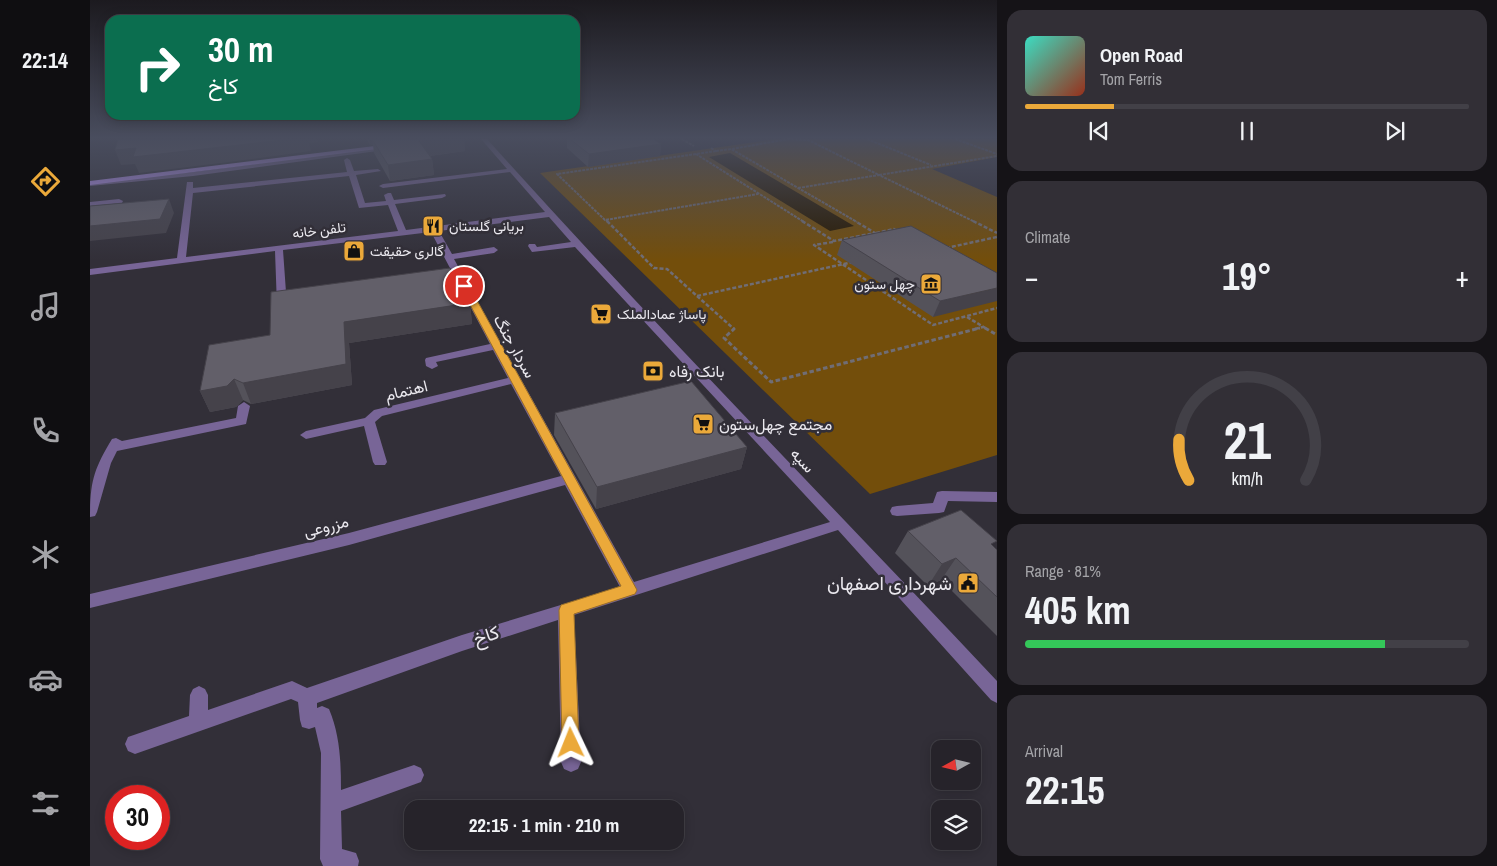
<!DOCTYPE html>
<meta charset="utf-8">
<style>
:root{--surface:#26232a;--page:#322f36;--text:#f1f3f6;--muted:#a4a4a8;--line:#424047;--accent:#eba93a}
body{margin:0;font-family:"Archivo Narrow",Vazirmatn,sans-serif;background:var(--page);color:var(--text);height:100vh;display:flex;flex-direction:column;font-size:19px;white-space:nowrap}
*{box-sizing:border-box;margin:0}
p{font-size:16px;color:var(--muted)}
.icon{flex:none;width:28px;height:28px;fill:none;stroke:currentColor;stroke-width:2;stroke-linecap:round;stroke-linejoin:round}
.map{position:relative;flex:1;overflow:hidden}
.panel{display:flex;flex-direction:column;gap:10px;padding:10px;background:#151317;width:500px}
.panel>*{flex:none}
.guide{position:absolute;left:15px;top:15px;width:475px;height:105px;border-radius:15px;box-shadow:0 2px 12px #0003,0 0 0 1px var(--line);background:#0b6e4f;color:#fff;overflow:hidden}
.needle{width:32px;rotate:262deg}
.controls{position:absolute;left:841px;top:740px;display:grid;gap:10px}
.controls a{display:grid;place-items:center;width:50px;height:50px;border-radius:10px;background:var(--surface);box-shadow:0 2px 12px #0003,0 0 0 1px var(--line);font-size:25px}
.speed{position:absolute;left:15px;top:785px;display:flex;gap:10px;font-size:25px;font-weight:700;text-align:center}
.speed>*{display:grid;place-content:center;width:65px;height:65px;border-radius:50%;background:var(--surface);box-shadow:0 2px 12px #0003,0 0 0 1px var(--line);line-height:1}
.speed .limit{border:8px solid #d22;background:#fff;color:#111}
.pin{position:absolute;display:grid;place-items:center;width:42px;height:42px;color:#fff;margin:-21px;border:2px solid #fff;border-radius:50%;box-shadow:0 1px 5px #0007}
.me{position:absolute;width:55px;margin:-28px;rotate:358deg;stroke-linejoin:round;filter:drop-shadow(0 0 4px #0008)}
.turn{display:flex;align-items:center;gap:18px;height:105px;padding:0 20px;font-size:22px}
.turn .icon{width:65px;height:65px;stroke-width:2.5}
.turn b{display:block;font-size:35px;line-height:42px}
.big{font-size:38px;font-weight:700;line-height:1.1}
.panel .widget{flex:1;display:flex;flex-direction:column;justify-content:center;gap:8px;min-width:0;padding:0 18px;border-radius:15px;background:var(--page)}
.panel .dial{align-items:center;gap:0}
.dial svg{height:130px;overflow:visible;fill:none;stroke:var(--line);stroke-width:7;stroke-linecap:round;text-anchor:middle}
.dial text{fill:var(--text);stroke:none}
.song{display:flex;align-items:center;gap:15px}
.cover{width:60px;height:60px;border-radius:8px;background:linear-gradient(135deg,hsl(170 70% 55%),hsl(10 70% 35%))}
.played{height:5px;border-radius:2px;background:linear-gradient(90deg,var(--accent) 20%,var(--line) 20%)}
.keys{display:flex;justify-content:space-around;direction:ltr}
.heat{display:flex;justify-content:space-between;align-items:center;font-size:28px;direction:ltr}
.charge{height:8px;border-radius:4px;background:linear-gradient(90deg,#34c759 81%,var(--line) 0)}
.trip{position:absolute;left:314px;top:800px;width:280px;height:50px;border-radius:15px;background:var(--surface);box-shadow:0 2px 12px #0003,0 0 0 1px var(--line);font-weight:700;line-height:50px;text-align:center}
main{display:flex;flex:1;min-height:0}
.tab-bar{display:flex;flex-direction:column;width:90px;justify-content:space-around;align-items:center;background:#0f0e11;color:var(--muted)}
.tab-bar .icon{width:35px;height:35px}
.tab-bar .selected{color:var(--accent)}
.tab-bar b{font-size:22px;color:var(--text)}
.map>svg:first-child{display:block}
.green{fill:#734e0b}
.water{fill:#291a01}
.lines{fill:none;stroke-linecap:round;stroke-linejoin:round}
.path-far2{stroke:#706d75;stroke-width:2;stroke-dasharray:3 1;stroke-linecap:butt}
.path-far1{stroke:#706d75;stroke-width:2.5;stroke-dasharray:4 2;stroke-linecap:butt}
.path{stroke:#706d75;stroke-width:3;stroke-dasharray:4.5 2.5;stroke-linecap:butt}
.minor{fill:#786597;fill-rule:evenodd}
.major{fill:#bf97fe;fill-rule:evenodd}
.wall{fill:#54525a}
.shaded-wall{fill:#45424a}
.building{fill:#625f69;stroke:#45424a}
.route{fill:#eba93a;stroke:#996e26}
.labels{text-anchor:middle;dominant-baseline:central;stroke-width:5;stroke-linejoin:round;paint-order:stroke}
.far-poi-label{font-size:14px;fill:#ebe9ef;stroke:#322f38;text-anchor:start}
.far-street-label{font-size:14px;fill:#ebe9ef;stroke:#322f38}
.street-label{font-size:16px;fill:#ebe9ef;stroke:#322f38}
.poi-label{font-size:16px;fill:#ebe9ef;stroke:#322f38;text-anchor:start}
.near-poi-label{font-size:19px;fill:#ebe9ef;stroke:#322f38;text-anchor:end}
.near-street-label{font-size:19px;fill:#ebe9ef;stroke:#322f38}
</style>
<main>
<nav class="tab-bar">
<b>22:14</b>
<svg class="icon selected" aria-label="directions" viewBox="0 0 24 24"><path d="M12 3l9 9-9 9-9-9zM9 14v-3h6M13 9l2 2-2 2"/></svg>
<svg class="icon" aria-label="music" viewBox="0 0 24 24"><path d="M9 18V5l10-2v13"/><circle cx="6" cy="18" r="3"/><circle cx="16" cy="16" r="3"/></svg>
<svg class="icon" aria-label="phone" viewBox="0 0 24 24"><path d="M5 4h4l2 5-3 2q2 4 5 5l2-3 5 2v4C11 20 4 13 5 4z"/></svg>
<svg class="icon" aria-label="climate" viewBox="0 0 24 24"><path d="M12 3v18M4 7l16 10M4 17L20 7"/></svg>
<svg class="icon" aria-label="car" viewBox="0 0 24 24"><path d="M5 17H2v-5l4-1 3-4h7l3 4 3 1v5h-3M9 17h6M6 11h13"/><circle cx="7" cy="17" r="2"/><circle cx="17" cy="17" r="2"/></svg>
<svg class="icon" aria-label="filters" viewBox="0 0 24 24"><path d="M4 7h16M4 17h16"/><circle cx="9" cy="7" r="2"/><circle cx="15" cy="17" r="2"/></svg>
</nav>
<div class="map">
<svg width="907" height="866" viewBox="0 0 907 866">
<rect width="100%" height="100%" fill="#322f38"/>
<path class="green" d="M 686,139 L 907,139 L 907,157 L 842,169 L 907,197 L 907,455 L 780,494 L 450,173 Z"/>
<path class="water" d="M 640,153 L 764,226 L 740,231 L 619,157 Z"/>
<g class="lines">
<path class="path-far2" d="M 592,139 L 604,146
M 777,139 L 841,165
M 865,139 L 907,154
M 621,148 L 626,151
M 642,149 L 698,139 L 718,140 L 789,175 L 907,156
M 626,151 L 606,154 L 714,222
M 626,151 L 641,149 L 767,222
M 606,154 L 467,174 L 515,220 L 668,194
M 708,188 L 789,175 L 885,222
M 516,220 L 518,222"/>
<path class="path-far1" d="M 517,221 L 564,268 L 577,269 L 607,296 L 763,262
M 712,221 L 744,241 L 785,233 L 765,221
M 883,221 L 907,233
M 786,233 L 804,229 L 808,232
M 743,242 L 724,245 L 843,325 L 907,308
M 856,248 L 907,237
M 607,296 L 644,329
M 877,317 L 897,329
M 885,329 L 893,327"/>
<path class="path" d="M 643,328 L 644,329 L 634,338 L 681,382 L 890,328
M 895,328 L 907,335"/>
<path class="minor" d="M 391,139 L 397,139 C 562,323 737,500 907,681 L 907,703 L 901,700 L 748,530 L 484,615 L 491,762 L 488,769 L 481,772 L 474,769 L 471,762 L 468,620 L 372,651 L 227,703 L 227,708 L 232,706 L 239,709 C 250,735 251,762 251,790 L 324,765 L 331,768 L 334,775 L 331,782 L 251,811 L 252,849 L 266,853 L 269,861 L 268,866 L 233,866 L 230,859 L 231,753 L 225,727 L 219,729 L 212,727 L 210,720 L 208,702 L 201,699 L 45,754 L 38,751 L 35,744 L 38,737 L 99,716 L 100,695 L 103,689 L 109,686 L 115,689 L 118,695 L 118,710 L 202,681 L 217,688 L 372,635 L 530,587 L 475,485 L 259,545 L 0,608 L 0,594 L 259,533 L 471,476 L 421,384 L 292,416 L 285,422 L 297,462 L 295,465 L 285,465 L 283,462 L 274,426 L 216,439 L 210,435 L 216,431 L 275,418 L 284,410 L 418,378 L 403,350 L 346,362 L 348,366 L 342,369 L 336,366 L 335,360 L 336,358 L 400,344 L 341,232 L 193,250 L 197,306 L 192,309 L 187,306 L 185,251 L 0,275 L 0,269 L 87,258 L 97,182 L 103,182 L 103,188 L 257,172 L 254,160 L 257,158 L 260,160 L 264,171 L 288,169 L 291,171 L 266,175 L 275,203 L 296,201 L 294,195 L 298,193 L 301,193 L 304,200 L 355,194 L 356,196 L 352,198 L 305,204 L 316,230 L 455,212 L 420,172 L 293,188 L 289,186 L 293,184 L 417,169 ZM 259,176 L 269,208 L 298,205 L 308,231 L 96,257 L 103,193 ZM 459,217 L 481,242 L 447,247 L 445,244 L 439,244 L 438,246 L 442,252 L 485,247 L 740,522 L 544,582 L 364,259 L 404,253 L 408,250 L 404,247 L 362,254 L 349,231 Z
M 300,146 L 303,148 L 302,149 L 103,176 L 0,186 L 0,182 L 103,172 Z
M 29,199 L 33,201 L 32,203 L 0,206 L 0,202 Z
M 154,402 L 160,406 L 156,424 L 27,451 L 21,463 L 7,512 L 5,516 L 0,517 C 0,481 4,469 22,439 L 26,438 L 32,441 L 146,418 L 148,406 Z
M 852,491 L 907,492 L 907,502 L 858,501 L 854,512 L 849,513 L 807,516 L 802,515 L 800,511 L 802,507 L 807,506 L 843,503 L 847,492 Z"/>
<path class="major" d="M 301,144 L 303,145 L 303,147 L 0,185 L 0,181 Z"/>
</g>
<path class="wall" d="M 276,139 L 374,139 L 375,151 L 340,156 L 342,159 L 344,175 L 300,181 L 284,153 L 283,145 L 280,145 Z
M 477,139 L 563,139 L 571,144 L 570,156 L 498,167 L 477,148 Z
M 752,240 L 907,273 L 843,317 L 747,255 Z
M 380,303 L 382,324 L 259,343 L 262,385 L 161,404 L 153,400 L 146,407 L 120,412 L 110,391 Z
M 465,413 L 657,447 L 651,469 L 506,509 L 464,435 Z
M 818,531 L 904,547 L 907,550 L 907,636 L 851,580 L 838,586 L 805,553 Z"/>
<path class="shaded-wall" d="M 202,139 L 227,139 L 228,142 L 219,143 L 221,151 L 147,161 L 49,173 L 45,164 L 31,165 L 25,150 L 46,148 Z
M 279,139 L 282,139 L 283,145 L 280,145 Z
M 350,139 L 374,139 L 375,151 L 331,157 L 329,141 Z
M 571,144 L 570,156 L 498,167 L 499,154 Z
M 342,159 L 344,175 L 300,181 L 298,165 Z
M 79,199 L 84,213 L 76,233 L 0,241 L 0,226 Z
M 907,288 L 907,301 L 843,317 L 850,301 Z
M 380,303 L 382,324 L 259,343 L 262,385 L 161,404 L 153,383 L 254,322 Z
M 144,379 L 153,400 L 146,407 L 120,412 L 110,391 Z
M 657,447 L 651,469 L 506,509 L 507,487 Z
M 866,558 L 851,580 L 838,586 L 852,564 Z"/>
<path class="building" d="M 28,139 L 202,139 L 43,157 L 46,148 L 25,150 Z
M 282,139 L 350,139 L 329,141 L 342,159 L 298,165 Z
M 480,139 L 563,139 L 571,144 L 499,154 Z
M 79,199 L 70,219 L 0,226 L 0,206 Z
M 821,226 L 907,273 L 907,288 L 850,301 L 752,240 Z
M 360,268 L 380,303 L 254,322 L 256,364 L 153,383 L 144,379 L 137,386 L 110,391 L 119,345 L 180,335 L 181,292 Z
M 601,381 L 657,447 L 507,487 L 465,413 Z
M 871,510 L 907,541 L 901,544 L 907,550 L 907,597 L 866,558 L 852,564 L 818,531 Z"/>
<linearGradient id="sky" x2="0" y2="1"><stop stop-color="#1c1a1f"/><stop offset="0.53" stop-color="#494d5e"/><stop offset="1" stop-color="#494d5e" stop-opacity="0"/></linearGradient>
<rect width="907" height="260" fill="url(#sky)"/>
<path class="route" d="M 374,284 L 379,286 L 547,590 L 545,594 L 484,614 L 489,743 L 487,749 L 481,752 L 474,749 L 472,743 L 469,610 L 471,605 L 531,586 L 370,286 Z"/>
<defs>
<g id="restaurant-square" transform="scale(1.125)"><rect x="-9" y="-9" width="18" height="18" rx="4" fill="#eba93a" stroke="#322f38"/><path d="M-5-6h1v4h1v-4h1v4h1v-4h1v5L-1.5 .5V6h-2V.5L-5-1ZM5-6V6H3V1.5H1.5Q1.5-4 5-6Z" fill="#111"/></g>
<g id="shop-square" transform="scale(1.125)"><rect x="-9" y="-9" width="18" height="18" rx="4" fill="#eba93a" stroke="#322f38"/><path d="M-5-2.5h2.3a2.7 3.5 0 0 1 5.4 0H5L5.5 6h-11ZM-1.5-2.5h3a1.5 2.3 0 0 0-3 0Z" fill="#111"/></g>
<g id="museum-square" transform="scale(1.125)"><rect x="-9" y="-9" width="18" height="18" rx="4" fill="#eba93a" stroke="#322f38"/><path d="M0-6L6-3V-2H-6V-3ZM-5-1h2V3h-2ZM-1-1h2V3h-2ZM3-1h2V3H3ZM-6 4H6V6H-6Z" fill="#111"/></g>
<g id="supermarket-square" transform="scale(1.125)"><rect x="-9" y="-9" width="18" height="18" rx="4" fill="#eba93a" stroke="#322f38"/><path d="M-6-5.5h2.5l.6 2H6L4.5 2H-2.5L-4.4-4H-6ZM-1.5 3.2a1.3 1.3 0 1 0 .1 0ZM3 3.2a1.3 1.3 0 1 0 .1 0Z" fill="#111"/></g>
<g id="bank-square" transform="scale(1.125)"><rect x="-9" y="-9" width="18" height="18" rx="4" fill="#eba93a" stroke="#322f38"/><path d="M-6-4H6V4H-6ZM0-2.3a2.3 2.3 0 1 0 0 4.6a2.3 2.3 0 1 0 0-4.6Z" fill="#111"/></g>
<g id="civic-square" transform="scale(1.125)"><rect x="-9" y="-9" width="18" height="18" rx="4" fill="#eba93a" stroke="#322f38"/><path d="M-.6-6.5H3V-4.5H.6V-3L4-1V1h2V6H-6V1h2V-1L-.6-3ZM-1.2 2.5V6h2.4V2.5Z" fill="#111"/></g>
</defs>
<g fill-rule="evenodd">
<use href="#restaurant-square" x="343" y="226"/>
<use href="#shop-square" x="264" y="251"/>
<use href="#museum-square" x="841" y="284"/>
<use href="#supermarket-square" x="511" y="314"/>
<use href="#bank-square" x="563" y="371"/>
<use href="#supermarket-square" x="613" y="424"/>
<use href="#civic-square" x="878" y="583"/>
</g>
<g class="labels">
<g class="far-poi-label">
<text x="359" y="226">بریانی گلستان</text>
<text x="280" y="251">گالری حقیقت</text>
<text x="825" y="284" text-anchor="end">چهل ستون</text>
<text x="527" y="314">پاساژ عمادالملک</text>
</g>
<g class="far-street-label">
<text transform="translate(229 230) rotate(-7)">تلفن خانه</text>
</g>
<g class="street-label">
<text transform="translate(425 346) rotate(61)">سردار جنگ</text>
<text transform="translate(316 390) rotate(-14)">اهتمام</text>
<text transform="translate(713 460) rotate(47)">سپه</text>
<text transform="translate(236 526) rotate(-14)">مزروعی</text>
</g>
<g class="poi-label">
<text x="579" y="371">بانک رفاه</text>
<text x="629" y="424">مجتمع چهل‌ستون</text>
</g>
<g class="near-poi-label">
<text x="862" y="583">شهرداری اصفهان</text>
</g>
<g class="near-street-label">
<text transform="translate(396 635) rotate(-18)">کاخ</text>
</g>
</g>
</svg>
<div class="controls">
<a><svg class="needle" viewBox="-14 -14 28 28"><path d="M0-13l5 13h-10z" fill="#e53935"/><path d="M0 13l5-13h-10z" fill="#a4a4a8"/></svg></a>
<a><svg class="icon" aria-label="layers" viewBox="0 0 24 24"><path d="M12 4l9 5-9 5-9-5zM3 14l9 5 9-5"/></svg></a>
</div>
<div class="speed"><div class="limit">30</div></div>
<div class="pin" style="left:374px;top:286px;background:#d93025"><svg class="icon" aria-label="arrive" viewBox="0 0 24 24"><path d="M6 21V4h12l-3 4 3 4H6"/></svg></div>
<svg class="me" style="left:481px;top:743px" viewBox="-20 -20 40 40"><path d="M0-17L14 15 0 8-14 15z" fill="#eba93a" stroke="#fff" stroke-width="4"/></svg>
<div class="trip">22:15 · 1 min · 210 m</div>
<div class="guide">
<div class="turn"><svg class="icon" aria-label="right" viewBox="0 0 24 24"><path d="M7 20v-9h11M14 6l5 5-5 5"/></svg><div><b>30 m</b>کاخ</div></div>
</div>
</div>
<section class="panel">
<div class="widget">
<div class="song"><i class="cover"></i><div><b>Open Road</b><p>Tom Ferris</p></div></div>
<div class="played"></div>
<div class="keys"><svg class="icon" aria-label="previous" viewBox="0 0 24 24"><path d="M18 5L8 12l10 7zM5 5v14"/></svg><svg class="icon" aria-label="pause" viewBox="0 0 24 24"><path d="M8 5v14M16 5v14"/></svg><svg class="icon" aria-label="next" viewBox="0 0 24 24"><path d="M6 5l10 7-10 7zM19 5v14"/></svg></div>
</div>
<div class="widget"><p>Climate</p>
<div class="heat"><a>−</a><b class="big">19°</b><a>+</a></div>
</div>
<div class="widget dial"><svg viewBox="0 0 100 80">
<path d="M14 69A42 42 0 1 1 86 69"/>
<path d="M14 69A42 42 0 0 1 8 44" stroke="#eba93a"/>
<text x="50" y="56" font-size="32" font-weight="700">21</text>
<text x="50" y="72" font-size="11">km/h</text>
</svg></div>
<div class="widget"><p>Range · 81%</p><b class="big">405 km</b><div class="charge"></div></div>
<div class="widget"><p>Arrival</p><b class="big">22:15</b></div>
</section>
</main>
